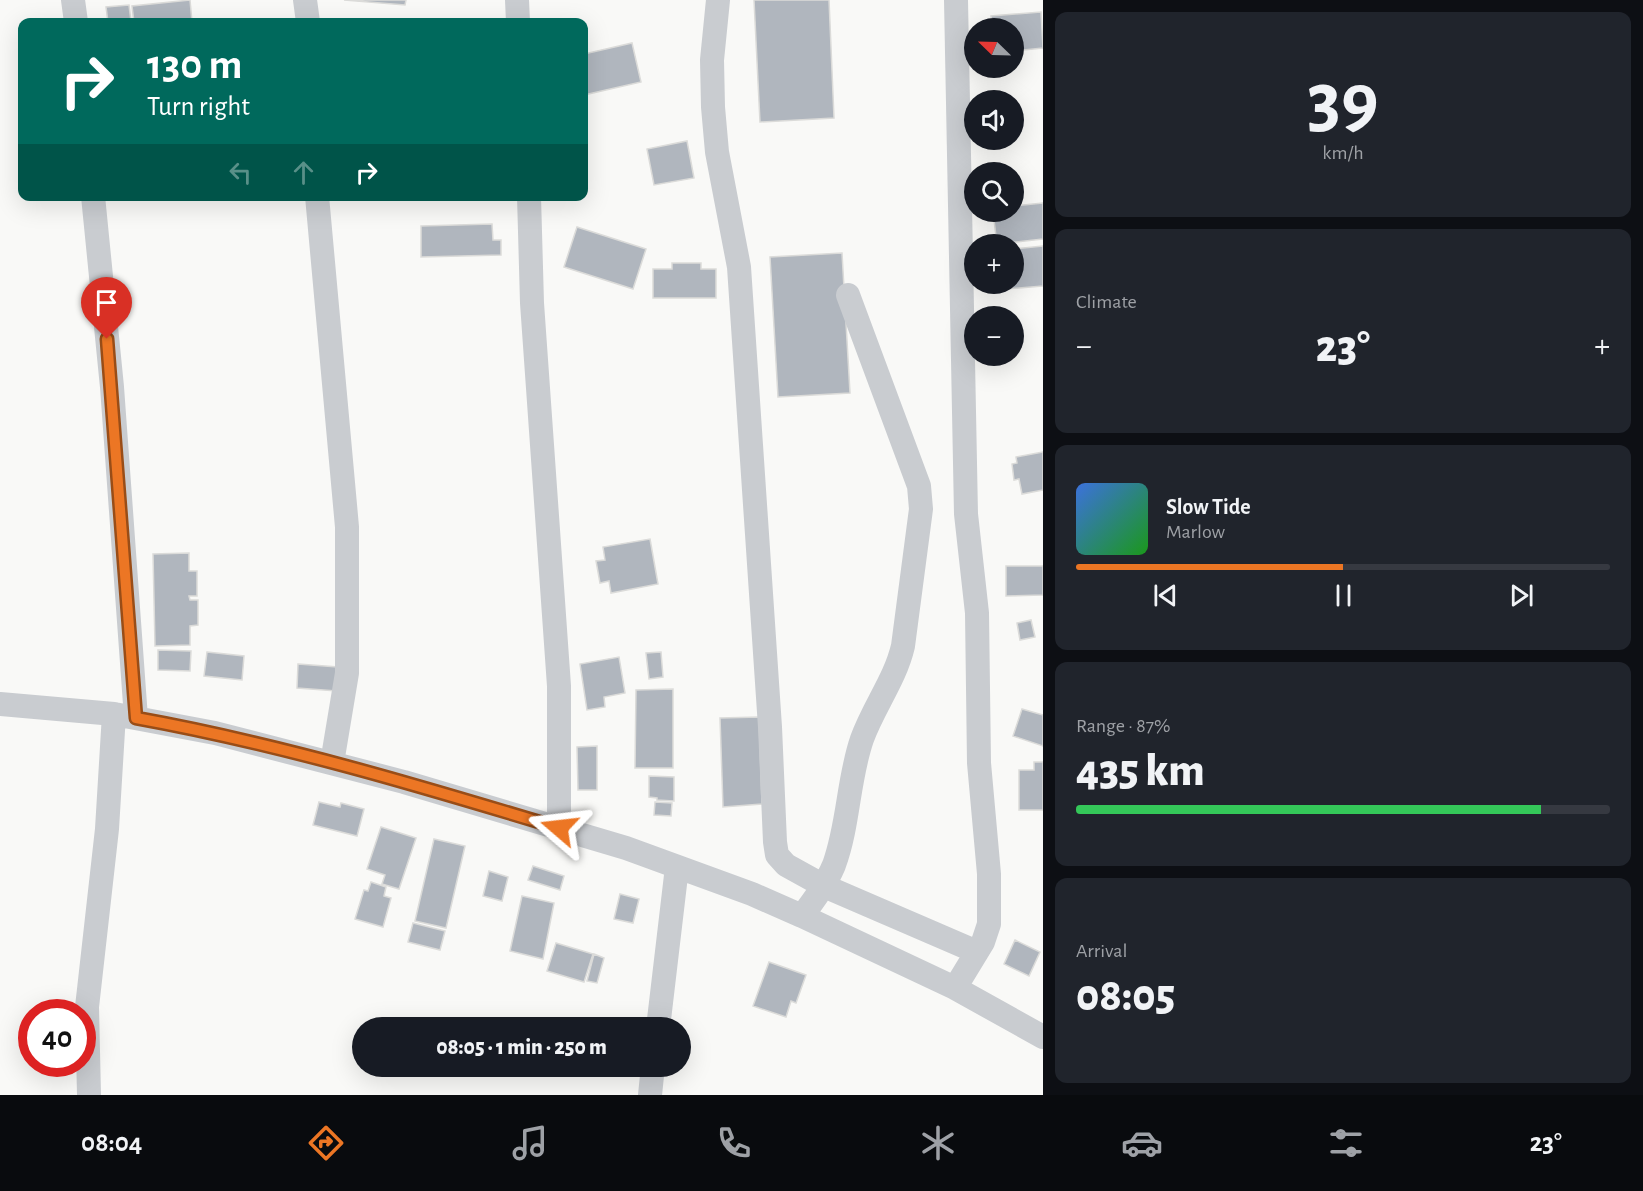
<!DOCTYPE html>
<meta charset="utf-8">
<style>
:root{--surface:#171b24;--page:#20242c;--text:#f1f3f6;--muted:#9ea1a6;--line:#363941;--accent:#ec7624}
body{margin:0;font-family:"Alegreya Sans",sans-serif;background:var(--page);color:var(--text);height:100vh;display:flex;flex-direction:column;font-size:22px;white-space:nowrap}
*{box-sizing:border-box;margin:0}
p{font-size:20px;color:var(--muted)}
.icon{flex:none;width:33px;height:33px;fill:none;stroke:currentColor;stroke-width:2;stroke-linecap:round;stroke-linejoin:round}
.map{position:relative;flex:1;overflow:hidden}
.details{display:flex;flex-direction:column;gap:12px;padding:12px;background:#0d0f14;width:600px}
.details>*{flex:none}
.hud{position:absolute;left:18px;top:18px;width:570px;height:183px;border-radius:12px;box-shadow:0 6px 24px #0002;background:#00695c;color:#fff;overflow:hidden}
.needle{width:39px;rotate:293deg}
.buttons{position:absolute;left:964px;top:18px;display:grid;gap:12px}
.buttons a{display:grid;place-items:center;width:60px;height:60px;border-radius:50%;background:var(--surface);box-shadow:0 6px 24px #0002;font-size:30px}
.speed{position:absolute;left:18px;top:999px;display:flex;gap:12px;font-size:30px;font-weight:700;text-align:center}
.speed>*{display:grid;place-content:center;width:78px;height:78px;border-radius:50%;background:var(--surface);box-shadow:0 6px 24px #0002;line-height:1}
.speed .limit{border:9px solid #d22;background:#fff;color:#111}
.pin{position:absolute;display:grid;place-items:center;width:51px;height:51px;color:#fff;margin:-62px -26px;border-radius:50% 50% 50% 0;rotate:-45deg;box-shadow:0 0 6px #0007}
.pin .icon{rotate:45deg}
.me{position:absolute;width:66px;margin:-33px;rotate:287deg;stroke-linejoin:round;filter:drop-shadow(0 0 4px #0008)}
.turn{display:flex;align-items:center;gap:21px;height:126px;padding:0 30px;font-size:27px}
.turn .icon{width:78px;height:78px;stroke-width:2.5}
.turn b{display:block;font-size:42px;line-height:51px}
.lanes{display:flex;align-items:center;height:57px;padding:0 30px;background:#0003;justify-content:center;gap:30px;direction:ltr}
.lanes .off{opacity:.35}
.big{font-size:45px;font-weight:800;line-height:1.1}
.details .card{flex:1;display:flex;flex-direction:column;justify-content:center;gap:9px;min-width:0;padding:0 21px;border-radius:12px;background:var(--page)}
.details .dial{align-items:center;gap:0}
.dial b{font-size:78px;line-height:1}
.song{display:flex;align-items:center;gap:18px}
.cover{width:72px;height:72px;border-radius:9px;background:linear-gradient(135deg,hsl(220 70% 55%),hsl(120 70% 35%))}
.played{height:6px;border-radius:3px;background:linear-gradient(90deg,var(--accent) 50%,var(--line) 50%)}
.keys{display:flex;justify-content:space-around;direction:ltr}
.heat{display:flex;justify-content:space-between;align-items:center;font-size:33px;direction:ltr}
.charge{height:9px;border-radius:4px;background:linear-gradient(90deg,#34c759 87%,var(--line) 0)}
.trip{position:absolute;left:352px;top:1017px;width:339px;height:60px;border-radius:30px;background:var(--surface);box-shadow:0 6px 24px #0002;font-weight:800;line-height:60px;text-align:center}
.tab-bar{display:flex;height:96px;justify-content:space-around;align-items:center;background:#090b0e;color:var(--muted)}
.tab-bar .icon{width:42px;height:42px}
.tab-bar .on{color:var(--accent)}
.tab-bar b{font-size:27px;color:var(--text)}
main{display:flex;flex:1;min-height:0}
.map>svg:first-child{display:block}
.building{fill:#b0b6be;stroke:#dbdbd9;stroke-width:1.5}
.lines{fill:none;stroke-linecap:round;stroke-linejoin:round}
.minor{stroke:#c9ccd0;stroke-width:24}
.route-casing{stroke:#994d17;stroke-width:15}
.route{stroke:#ec7624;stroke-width:10}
</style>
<main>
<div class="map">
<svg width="1043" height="1095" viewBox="0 0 1043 1095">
<rect width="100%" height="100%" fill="#f9f9f7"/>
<path class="building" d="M 190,0 L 192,22 L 134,22 L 132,6 Z
M 344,0 L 406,0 L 405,5 Z
M 754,0 L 829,0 L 834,118 L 760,122 Z
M 129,5 L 131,22 L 108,22 L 106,7 Z
M 1041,12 L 1043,48 L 1014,51 L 1014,28 L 992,28 L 991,16 Z
M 632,43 L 641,82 L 584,95 L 584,54 Z
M 687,141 L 694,178 L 654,185 L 647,149 Z
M 1043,203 L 1043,239 L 997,244 L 993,212 L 1014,212 L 1014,206 Z
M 492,224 L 493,240 L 501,240 L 501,255 L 421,257 L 421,226 Z
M 577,227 L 646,249 L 633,289 L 564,267 Z
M 1043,246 L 1043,286 L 993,290 L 993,284 L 1014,284 L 1014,249 Z
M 842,253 L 850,393 L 778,397 L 770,257 Z
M 672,263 L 701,263 L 701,269 L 716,269 L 716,298 L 653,298 L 653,269 L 672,269 Z
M 1043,452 L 1043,490 L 1022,494 L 1019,479 L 1014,480 L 1012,464 L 1017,463 L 1016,457 Z
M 650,539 L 658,584 L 611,593 L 609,581 L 600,583 L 596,561 L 605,560 L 603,547 Z
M 189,553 L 189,571 L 197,571 L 197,596 L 189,596 L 190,600 L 198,600 L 198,625 L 190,626 L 190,645 L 155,646 L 153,554 Z
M 1006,566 L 1043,566 L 1043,595 L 1006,596 Z
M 1031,620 L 1035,637 L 1020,640 L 1017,623 Z
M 158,650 L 191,651 L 190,671 L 158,670 Z
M 207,652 L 244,656 L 242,680 L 204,676 Z
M 661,652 L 663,677 L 649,679 L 646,653 Z
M 619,657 L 625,693 L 604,697 L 605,707 L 587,710 L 580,664 Z
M 298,664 L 338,667 L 337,691 L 297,688 Z
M 673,689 L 673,768 L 635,768 L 636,690 Z
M 1022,709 L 1043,715 L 1043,746 L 1013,736 Z
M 759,717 L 762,804 L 723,807 L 720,718 Z
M 597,746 L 597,790 L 578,790 L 577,747 Z
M 1034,762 L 1043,762 L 1043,810 L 1019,810 L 1019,770 L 1034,770 Z
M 649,776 L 674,777 L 674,801 L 657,800 L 657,798 L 649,797 Z
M 319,802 L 340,807 L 341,803 L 364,809 L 357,836 L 313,825 Z
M 655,802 L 672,803 L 671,816 L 654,815 Z
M 381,827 L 416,838 L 399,889 L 382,884 L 385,875 L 367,869 Z
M 434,839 L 465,846 L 446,928 L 415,921 Z
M 533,866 L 564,876 L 560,890 L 528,880 Z
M 489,871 L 508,877 L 502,901 L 483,896 Z
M 371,882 L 386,887 L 384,896 L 391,898 L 383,927 L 355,919 L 364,890 L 368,891 Z
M 620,894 L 639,899 L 633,923 L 614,919 Z
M 522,896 L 554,903 L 543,959 L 510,951 Z
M 413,923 L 445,931 L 440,950 L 408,942 Z
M 1015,940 L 1040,952 L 1029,976 L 1004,964 Z
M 556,943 L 593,954 L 584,982 L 547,971 Z
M 594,954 L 604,958 L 597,983 L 587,981 Z
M 769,962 L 806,975 L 796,1003 L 791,1001 L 786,1017 L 753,1006 Z"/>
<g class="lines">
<path class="minor" d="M 73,0 L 76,22
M 305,0 L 308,22
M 517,0 L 518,22
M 718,0 L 712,60 L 713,107 L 717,152 L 739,267 L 770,727 L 775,842 L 777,855 L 786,865 L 824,886 L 977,952
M 93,196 L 112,387 L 136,718
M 317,196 L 347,527 L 347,673 L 332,763
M 529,196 L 532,303 L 559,686 L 559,828
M 0,704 L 114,714 L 215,733 L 404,782 L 626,848 L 752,894 L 802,916 L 955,988 L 1043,1037
M 802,916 C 814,900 826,884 834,865 C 849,824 848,779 862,739 C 874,706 895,680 903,646 L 921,509 L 919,486 L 848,295
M 955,988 L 983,942 L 989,924 L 989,874 L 979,763 L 977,613 L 966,514 L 956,0
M 658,1028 L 677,867
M 89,1095 L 87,1007 L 107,829 L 114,714
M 650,1095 L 653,1066"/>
</g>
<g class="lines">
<g class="route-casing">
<path id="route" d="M 107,339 L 136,718 C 280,744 420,786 559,828"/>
</g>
<use href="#route" class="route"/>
</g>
</svg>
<div class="buttons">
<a><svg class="needle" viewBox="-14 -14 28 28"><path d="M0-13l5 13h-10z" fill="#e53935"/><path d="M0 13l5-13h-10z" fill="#9ea1a6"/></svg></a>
<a><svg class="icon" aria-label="sound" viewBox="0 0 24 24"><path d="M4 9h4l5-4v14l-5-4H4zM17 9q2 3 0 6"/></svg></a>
<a><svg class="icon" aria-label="search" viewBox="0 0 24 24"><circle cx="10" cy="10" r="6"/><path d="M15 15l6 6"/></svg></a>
<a>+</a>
<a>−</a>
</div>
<div class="speed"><div class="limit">40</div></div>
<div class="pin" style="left:107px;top:339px;background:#d93025"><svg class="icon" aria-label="arrive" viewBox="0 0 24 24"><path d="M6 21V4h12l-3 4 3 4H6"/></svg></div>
<svg class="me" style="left:559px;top:828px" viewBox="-20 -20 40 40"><path d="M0-17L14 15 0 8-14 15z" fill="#ec7624" stroke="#fff" stroke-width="4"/></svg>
<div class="trip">08:05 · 1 min · 250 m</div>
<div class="hud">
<div class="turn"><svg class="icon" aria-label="right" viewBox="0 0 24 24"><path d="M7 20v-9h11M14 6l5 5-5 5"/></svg><div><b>130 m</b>Turn right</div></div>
<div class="lanes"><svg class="icon off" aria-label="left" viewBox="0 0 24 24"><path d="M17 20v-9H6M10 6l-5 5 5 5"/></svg><svg class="icon off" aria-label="ahead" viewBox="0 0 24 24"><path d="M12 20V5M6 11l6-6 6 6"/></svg><svg class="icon" aria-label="right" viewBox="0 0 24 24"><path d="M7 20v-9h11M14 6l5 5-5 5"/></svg></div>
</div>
</div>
<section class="details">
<div class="card dial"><b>39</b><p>km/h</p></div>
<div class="card"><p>Climate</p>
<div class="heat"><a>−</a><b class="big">23°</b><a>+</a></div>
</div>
<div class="card">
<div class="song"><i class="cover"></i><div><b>Slow Tide</b><p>Marlow</p></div></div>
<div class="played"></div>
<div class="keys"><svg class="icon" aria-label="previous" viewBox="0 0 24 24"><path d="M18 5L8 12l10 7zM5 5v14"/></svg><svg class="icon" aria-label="pause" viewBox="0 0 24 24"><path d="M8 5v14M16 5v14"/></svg><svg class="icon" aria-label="next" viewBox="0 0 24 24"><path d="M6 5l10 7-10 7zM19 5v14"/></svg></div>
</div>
<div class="card"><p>Range · 87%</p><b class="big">435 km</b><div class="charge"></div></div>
<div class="card"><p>Arrival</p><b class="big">08:05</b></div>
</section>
</main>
<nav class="tab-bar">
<b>08:04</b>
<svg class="icon on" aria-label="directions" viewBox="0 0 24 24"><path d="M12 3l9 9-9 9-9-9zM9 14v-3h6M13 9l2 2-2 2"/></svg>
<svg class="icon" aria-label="music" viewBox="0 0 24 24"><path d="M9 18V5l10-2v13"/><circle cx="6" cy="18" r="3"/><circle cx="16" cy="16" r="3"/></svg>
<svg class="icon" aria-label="phone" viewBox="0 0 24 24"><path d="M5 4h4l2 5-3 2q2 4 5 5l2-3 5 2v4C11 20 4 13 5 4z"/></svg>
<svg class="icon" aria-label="climate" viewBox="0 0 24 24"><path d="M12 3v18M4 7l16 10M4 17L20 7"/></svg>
<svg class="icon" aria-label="car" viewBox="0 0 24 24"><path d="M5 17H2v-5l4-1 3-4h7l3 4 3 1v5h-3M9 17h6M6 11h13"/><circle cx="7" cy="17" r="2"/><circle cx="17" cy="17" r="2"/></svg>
<svg class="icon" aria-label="filters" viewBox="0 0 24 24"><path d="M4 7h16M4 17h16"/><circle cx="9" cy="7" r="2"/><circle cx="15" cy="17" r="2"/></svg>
<b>23°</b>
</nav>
